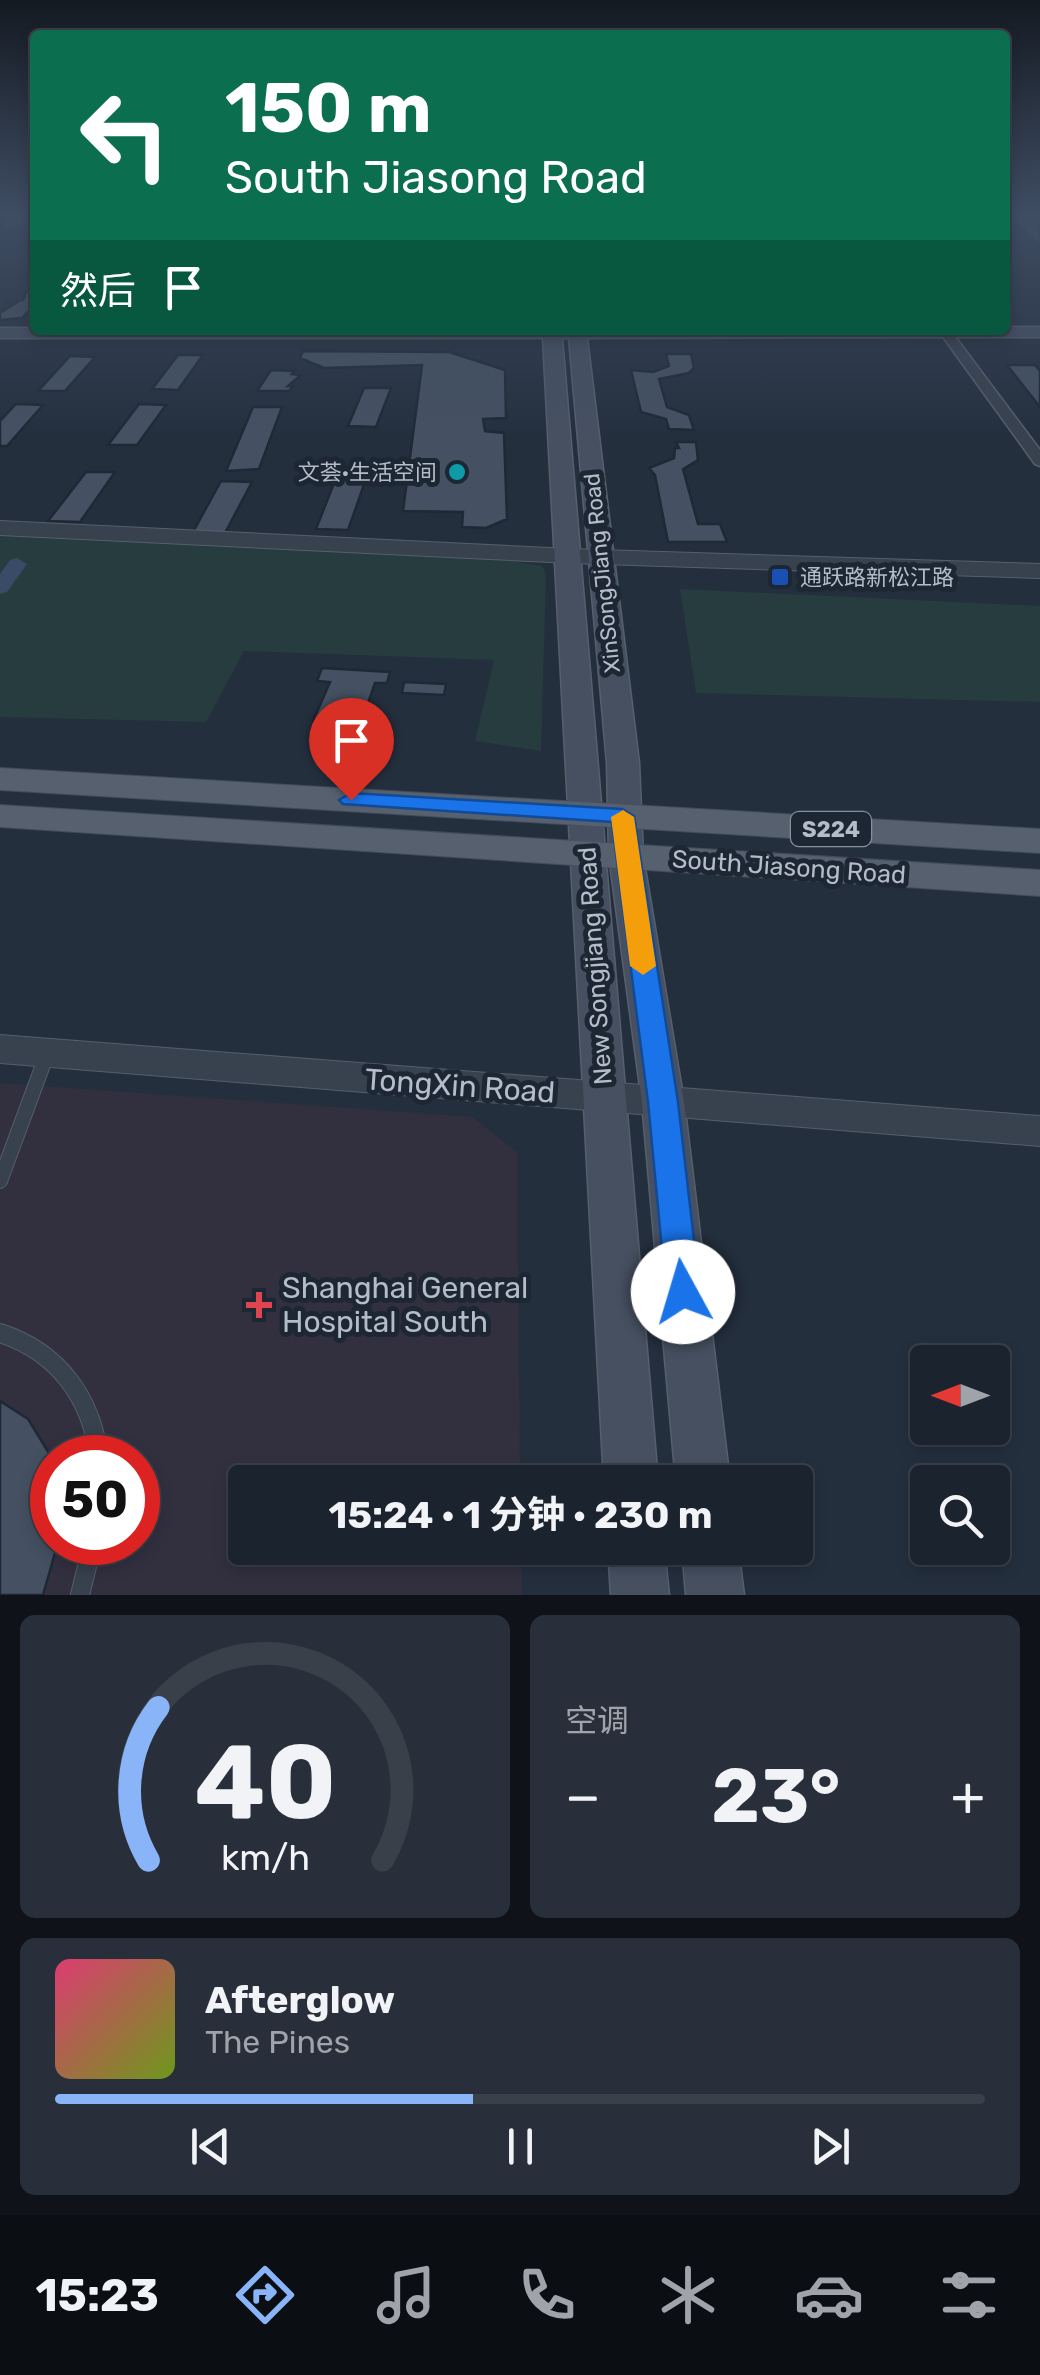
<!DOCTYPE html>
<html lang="zh">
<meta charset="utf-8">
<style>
:root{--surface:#1b232e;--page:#282f3a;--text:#f1f3f6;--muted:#a0a4aa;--line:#39404a;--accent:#8ab4f8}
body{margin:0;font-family:Rubik,"Noto Sans SC",sans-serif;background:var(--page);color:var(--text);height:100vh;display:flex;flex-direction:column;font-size:38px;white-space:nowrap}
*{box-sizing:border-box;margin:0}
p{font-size:32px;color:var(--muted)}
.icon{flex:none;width:55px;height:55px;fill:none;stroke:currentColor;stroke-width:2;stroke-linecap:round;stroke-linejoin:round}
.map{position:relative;height:1595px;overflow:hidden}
.sheet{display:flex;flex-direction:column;gap:20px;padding:20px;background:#0f1319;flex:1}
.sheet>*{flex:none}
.hud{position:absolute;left:30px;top:30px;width:980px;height:305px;border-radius:10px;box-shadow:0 5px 15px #0003,0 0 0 2px var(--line);background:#0b6e4f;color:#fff;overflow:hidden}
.needle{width:65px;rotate:270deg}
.buttons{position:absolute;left:910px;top:1345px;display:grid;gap:20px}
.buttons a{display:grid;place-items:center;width:100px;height:100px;border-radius:10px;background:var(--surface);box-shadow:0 5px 15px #0003,0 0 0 2px var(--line);font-size:50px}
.speed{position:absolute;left:30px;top:1435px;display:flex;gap:20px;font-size:50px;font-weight:700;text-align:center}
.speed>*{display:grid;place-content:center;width:130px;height:130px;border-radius:50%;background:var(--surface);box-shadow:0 5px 15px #0003,0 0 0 2px var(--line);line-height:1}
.speed .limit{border:15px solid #d22;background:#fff;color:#111}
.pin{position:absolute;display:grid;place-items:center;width:85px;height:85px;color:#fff;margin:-102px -42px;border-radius:50% 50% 50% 0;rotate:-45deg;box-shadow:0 0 10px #0007}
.pin .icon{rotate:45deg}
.me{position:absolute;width:110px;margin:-55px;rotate:354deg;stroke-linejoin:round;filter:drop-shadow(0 0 8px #0008)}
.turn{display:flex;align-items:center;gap:35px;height:210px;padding:0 30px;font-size:45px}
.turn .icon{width:130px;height:130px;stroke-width:2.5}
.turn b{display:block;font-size:70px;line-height:85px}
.then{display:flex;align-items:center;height:95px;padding:0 30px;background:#0003;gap:20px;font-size:38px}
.big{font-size:75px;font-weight:700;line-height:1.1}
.sheet .tile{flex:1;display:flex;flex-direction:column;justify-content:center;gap:15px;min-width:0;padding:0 35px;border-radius:15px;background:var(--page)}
.sheet .dial{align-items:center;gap:0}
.dial svg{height:260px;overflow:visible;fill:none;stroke:var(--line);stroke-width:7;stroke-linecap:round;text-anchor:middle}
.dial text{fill:var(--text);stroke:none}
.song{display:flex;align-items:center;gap:30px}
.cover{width:120px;height:120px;border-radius:15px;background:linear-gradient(135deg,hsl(340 70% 55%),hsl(80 70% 35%))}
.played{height:10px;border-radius:5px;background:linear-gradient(90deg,var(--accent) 45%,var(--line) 45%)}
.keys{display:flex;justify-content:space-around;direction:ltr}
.heat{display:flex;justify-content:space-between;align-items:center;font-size:55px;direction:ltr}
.sheet .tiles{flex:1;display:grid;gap:20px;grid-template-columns:1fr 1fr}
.tile:last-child{grid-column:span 2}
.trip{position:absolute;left:228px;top:1465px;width:585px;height:100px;border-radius:10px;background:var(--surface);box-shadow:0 5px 15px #0003,0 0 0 2px var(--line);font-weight:700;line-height:100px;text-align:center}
.dock{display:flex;height:160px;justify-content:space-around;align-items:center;background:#0b0e12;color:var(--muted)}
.dock .icon{width:70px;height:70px}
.dock .selected{color:var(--accent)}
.dock b{font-size:45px;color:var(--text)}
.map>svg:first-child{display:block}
.medical{fill:#32303f;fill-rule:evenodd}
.green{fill:#263c3f}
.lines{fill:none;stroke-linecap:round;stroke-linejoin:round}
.canal{fill:#394c67;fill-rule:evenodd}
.building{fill:#455162;stroke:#1f2835;stroke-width:2.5}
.service-far1-casing{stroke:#565f6c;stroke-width:16}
.service-casing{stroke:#565f6c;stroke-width:20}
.minor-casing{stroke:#565f6c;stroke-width:3}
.tertiary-casing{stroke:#565f6c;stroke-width:2}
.secondary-casing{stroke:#565f6c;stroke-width:3}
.primary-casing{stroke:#414a57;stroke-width:2}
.service-far1{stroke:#38414e;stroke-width:14}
.service{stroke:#38414e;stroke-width:18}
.minor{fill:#38414e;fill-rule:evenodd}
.tertiary{fill:#38414e;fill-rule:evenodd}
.secondary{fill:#465061;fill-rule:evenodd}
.primary{fill:#56606e;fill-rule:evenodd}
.route{fill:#1a73e8;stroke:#114b97;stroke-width:2.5}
.slow{fill:#f59e0b}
.culture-dot{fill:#0f9aa8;stroke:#1d2633;stroke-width:4}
.transit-dot{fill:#1a4fb4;stroke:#1d2633;stroke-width:4}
.health-dot{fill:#e0444e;stroke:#1d2633;stroke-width:4}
.labels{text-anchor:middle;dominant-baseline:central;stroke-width:10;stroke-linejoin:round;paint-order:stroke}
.far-poi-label{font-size:22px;fill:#b4bcc9;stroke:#1d2633;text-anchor:end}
.far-street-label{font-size:22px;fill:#b4bcc9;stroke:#1d2633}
.shield{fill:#1d2633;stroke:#878f9c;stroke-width:2.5}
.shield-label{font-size:22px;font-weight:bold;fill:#b4bcc9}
.street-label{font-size:25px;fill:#b4bcc9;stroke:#1d2633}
.near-street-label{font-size:30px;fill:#b4bcc9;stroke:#1d2633}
.near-poi-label{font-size:30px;fill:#b4bcc9;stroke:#1d2633;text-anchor:start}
</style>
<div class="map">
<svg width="1040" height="1595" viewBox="0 0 1040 1595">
<rect width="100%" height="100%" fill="#242f3e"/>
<path class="medical" d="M 0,1083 L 472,1117 L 517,1152 L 520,1482 L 245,1482 L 245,1548 L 521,1548 L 522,1595 L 0,1595 ZM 52,1458 L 138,1458 L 138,1542 L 52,1542 Z"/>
<path class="green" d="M 0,533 L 503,560 L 542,566 L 546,574 L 541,751 L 475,741 L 494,660 L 244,651 L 206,722 L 0,717 Z
M 680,589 L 1040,606 L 1040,702 L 696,693 Z"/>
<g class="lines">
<path class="canal" d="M 17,558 L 27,564 L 7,592 L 0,594 L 0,574 L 10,560 Z"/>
</g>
<path class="building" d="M 6,214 L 31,214 L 16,230 L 0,230 Z
M 1008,215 L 1040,215 L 1040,246 Z
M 26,292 L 35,292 L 32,307 L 22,318 L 0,320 L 0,313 L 16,303 L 5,303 L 23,300 Z
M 303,351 L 449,352 L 505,370 L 506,418 L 483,419 L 485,431 L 504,433 L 507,519 L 486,528 L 462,527 L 463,512 L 403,511 L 422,365 L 324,368 L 300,358 Z
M 666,354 L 691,354 L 694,368 L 689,373 L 659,379 L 667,407 L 689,415 L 694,430 L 669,429 L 666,419 L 641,412 L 631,370 L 653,372 L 669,366 Z
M 178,355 L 203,355 L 178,390 L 152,389 Z
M 70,356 L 95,357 L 65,391 L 38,391 Z
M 1007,365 L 1035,365 L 1040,371 L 1040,407 Z
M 271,370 L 295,371 L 292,374 L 301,375 L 288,386 L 293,386 L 289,391 L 257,391 Z
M 364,388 L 391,388 L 376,427 L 348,426 Z
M 16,404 L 43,405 L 7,446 L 0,446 L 0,421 Z
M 139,404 L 166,405 L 137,445 L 108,445 Z
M 253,407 L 282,407 L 259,469 L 226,471 Z
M 676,442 L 696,442 L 698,460 L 683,469 L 698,524 L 720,524 L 727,542 L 668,542 L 655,475 L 649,468 L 674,458 L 675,448 L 679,448 Z
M 86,472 L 115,472 L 80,522 L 48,521 Z
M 336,478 L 366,479 L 348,530 L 316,529 Z
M 221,481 L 252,482 L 225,533 L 193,532 Z
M 322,668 L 390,672 L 387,683 L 375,683 L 361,723 L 313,721 L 330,682 L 317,681 Z
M 404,682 L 446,684 L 444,695 L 402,693 Z
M 0,1401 L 28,1419 L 52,1458 L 52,1542 L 58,1542 L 43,1595 L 0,1595 Z"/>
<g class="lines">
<g class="service-far1-casing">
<path id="service-far1" d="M 0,1181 L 47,1054"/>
</g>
<g class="service-casing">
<path id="service" d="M 0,1333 C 59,1352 92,1399 99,1458
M 80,1595 L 93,1542"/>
</g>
<g class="minor-casing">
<path id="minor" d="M 938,330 L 950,330 L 1040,450 L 1040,466 L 1035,464 Z"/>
</g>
<g class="tertiary-casing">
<path id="tertiary" d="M 0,521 L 570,549 L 1040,564 L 1040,578 L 570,563 L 0,535 Z
M 0,1035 L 1040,1116 L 1040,1146 L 0,1063 Z"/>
</g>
<g class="secondary-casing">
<path id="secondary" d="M 1005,327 L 1040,327 L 1040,337 L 587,338 L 639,763 L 643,856 L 684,1102 L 730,1482 L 676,1482 L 642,1102 L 609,856 L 607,763 L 569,338 L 562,338 L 658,1482 L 604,1482 L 543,338 L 0,338 L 0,328 Z
M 608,1548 L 664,1548 L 669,1595 L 611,1595 Z
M 682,1548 L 738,1548 L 744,1595 L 686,1595 Z"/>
</g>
<g class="primary-casing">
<path id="primary" d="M 0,768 L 1040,829 L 1040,853 L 0,790 Z
M 0,805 L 1040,870 L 1040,896 L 0,827 Z"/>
</g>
<use href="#service-far1" class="service-far1"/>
<use href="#service" class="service"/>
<use href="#minor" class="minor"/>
<use href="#tertiary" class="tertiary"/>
<use href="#secondary" class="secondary"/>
<use href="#primary" class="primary"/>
</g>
<linearGradient id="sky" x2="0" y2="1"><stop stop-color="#141a22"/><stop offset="0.49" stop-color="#3f4d63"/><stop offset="1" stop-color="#3f4d63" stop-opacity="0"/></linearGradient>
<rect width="1040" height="437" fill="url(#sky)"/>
<path class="route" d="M 351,793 L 622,809 L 634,816 L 678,1102 L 700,1292 L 695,1302 L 683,1306 L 671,1302 L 666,1292 L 648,1102 L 612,822 L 343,804 L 339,800 Z"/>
<path class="slow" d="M 623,810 L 634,817 L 656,966 L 643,975 L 630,966 L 611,817 Z"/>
<circle class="culture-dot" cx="457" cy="472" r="10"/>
<rect class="transit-dot" x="770" y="567" width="20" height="20" rx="5"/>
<path class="health-dot" d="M254 1290h10v10h10v10h-10v10h-10v-10h-10v-10h10z"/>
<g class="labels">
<g class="far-poi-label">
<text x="437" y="472">文荟·生活空间</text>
<text x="800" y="577" text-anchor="start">通跃路新松江路</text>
</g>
<g class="far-street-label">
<text transform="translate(602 573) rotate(-96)">XinSongJiang Road</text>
</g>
<rect class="shield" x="791" y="812" width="80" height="34" rx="8"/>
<g class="shield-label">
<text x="831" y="829">S224</text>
</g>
<g class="street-label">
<text transform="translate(789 867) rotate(4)">South Jiasong Road</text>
<text transform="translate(595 966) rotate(-94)">New Songjiang Road</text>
</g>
<g class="near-street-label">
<text transform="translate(460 1086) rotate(4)">TongXin Road</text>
</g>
<g class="near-poi-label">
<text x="282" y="1288">Shanghai General<tspan x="282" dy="34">Hospital South</tspan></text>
</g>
</g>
</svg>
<div class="buttons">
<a><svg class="needle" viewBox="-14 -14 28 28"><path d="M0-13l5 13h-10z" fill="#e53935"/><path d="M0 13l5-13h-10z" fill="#a0a4aa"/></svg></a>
<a><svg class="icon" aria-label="search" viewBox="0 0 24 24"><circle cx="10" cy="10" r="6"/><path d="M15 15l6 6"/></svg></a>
</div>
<div class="speed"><div class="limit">50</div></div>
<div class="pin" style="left:351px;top:800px;background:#d93025"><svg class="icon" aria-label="arrive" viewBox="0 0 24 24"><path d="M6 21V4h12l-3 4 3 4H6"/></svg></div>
<svg class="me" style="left:683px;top:1292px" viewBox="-20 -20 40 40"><circle r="19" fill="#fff"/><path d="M0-13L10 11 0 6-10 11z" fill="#1a73e8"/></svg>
<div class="trip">15:24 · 1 分钟 · 230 m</div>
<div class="hud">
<div class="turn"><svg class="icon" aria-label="left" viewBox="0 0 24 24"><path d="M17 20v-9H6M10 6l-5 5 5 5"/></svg><div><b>150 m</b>South Jiasong Road</div></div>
<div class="then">然后<svg class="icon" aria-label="arrive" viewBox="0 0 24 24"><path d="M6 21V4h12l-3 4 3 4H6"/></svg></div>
</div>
</div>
<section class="sheet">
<div class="tiles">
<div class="tile dial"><svg viewBox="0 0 100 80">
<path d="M14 69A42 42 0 1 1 86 69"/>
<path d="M14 69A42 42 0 0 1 17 22" stroke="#8ab4f8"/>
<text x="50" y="56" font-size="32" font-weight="700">40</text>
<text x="50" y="72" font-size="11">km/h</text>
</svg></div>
<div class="tile"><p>空调</p>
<div class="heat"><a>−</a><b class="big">23°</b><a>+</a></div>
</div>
<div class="tile">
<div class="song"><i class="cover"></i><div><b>Afterglow</b><p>The Pines</p></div></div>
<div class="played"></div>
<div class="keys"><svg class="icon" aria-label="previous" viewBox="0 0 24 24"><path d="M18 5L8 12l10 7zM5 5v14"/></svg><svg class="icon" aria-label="pause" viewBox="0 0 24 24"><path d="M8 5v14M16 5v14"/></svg><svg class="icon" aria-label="next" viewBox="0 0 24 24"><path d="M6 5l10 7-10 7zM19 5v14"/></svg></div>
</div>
</div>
</section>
<nav class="dock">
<b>15:23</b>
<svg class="icon selected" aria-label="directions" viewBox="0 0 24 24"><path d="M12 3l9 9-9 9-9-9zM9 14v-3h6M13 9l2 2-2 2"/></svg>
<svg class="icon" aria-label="music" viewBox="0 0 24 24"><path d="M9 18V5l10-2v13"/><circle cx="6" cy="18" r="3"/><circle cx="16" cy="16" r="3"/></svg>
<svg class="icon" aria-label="phone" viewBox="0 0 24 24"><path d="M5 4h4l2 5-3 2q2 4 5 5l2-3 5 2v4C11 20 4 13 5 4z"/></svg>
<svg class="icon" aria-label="climate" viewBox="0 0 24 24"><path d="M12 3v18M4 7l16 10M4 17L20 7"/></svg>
<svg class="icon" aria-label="car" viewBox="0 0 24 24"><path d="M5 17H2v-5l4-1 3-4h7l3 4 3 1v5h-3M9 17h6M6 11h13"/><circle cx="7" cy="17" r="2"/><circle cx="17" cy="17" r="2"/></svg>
<svg class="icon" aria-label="filters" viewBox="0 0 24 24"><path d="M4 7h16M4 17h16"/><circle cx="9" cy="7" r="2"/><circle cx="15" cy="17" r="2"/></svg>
</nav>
